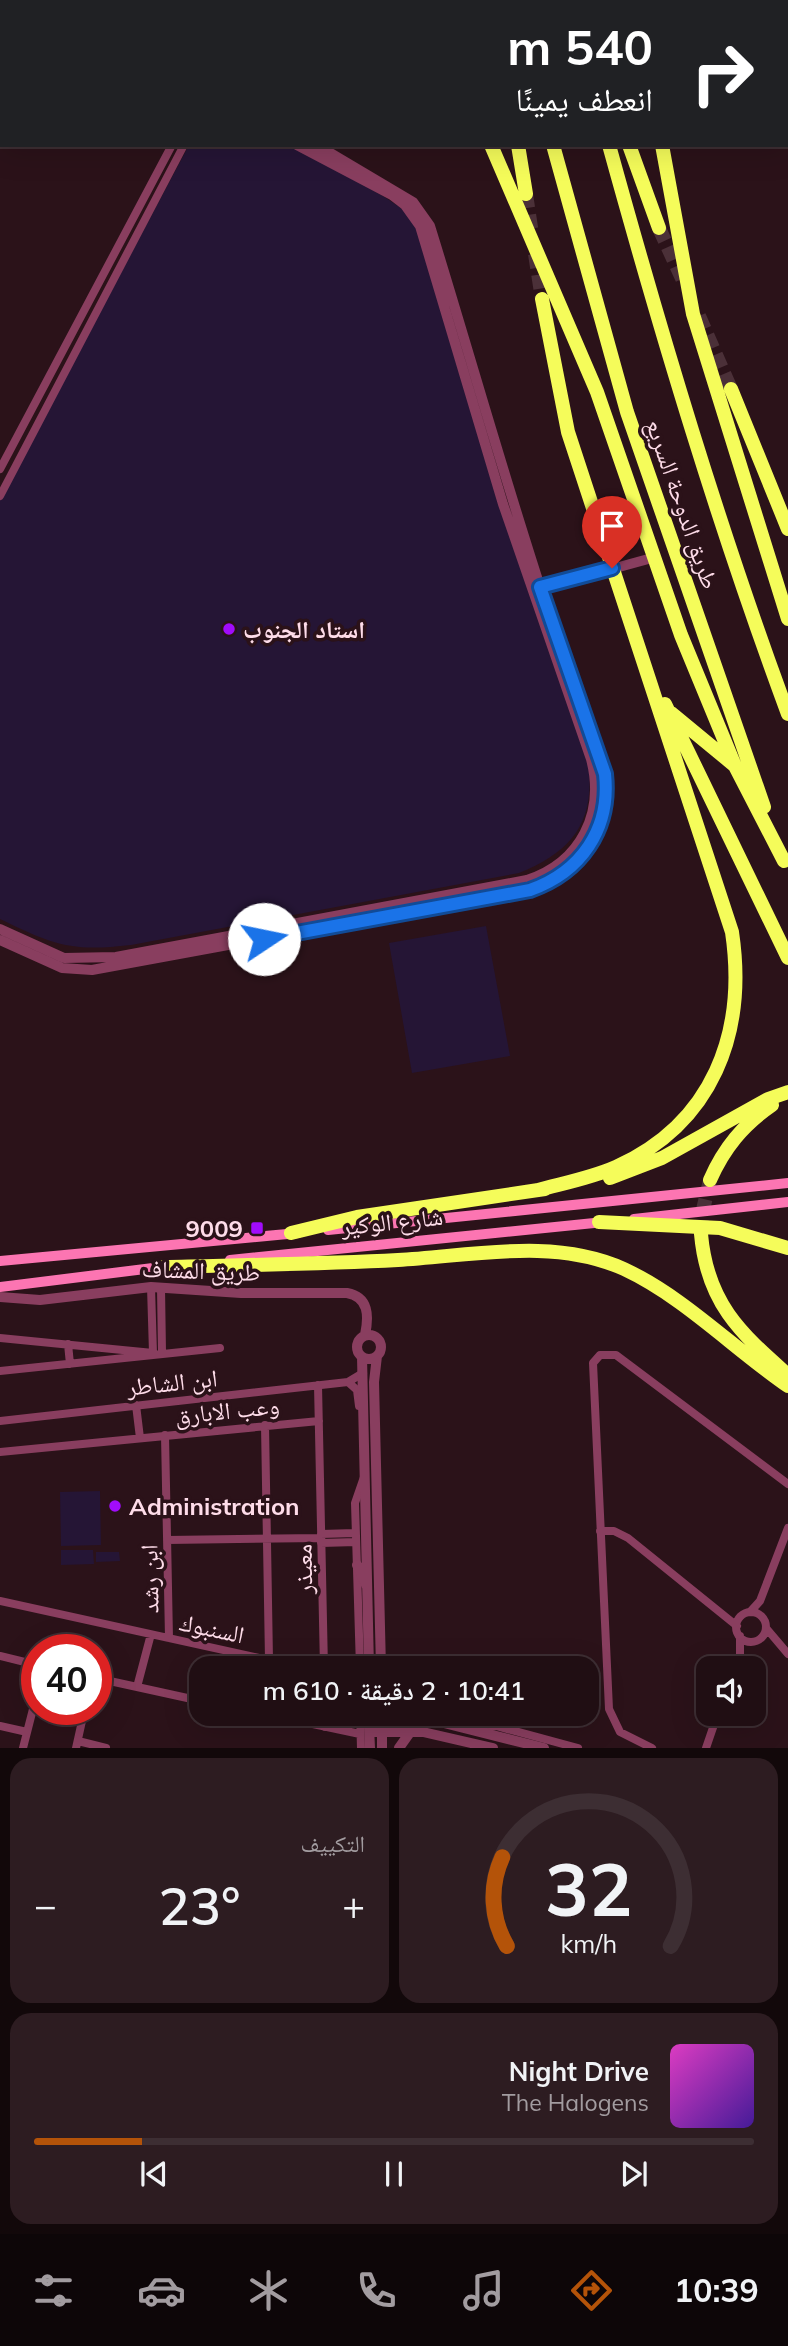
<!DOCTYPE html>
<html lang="ar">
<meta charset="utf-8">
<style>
:root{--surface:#200e13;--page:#2d1c21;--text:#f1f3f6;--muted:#a29ca0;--line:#3d2e33;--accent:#b45309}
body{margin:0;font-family:Mulish,"Noto Naskh Arabic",sans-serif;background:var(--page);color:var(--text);direction:rtl;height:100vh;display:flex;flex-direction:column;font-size:26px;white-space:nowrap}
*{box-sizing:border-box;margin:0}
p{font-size:23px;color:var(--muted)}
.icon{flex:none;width:38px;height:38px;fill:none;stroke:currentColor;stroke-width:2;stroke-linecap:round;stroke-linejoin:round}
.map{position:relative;height:1748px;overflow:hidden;direction:ltr}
.panel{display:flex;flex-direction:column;gap:10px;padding:10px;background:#12080a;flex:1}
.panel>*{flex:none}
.banner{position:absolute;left:0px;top:0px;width:789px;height:147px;box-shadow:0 7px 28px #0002,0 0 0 2px var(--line);direction:rtl;background:#202124;color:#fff;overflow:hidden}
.controls{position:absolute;left:696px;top:1656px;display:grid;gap:14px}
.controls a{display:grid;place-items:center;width:70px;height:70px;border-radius:14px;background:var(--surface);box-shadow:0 7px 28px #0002,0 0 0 2px var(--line);font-size:35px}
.speed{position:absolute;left:21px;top:1634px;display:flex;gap:14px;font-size:35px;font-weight:700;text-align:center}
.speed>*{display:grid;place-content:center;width:91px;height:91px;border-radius:50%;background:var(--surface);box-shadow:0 7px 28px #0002,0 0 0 2px var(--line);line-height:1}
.speed .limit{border:10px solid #d22;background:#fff;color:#111}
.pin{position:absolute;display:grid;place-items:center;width:60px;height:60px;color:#fff;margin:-72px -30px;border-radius:50% 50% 50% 0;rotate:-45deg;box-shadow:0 0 7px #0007}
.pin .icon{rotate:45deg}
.me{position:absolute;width:77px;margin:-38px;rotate:79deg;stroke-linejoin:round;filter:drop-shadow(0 0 5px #0008)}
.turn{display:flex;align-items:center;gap:24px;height:147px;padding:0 21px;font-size:32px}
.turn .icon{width:91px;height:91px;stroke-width:2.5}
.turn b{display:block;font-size:49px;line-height:60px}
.big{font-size:52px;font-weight:600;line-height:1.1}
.panel .tile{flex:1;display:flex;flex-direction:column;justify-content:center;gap:10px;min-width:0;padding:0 24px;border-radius:21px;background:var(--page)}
.panel .dial{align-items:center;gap:0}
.dial svg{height:182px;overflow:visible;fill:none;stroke:var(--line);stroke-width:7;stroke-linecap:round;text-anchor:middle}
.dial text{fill:var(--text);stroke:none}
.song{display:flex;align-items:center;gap:21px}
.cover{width:84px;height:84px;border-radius:10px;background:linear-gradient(135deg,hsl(310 70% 55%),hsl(260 70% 35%))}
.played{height:7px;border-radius:4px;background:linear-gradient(90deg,var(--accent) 15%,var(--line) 15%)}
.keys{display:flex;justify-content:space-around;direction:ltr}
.heat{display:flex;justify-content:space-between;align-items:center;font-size:38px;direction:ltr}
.panel .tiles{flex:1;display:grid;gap:10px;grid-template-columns:1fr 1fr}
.tile:last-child{grid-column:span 2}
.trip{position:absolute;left:189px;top:1656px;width:410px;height:70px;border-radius:21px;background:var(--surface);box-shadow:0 7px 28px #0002,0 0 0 2px var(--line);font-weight:600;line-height:70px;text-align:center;direction:rtl}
.dock{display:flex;height:112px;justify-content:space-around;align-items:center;background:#0d0608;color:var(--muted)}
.dock .icon{width:49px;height:49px}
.dock .selected{color:var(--accent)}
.dock b{font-size:32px;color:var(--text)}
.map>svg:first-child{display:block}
.garden{fill:#251535}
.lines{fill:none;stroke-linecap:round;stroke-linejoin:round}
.motorway-tunnel{stroke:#4b3038;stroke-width:14;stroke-dasharray:14 7;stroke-linecap:butt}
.minor{stroke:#893e5f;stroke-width:8}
.tertiary{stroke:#893e5f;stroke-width:10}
.secondary{stroke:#fc75b2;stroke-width:10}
.motorway{stroke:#f5fc5a;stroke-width:14}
.route-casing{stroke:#114b97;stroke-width:18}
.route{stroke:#1a73e8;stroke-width:12}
.poi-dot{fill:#a10cfb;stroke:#2b1219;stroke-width:2.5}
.labels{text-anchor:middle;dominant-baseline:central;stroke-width:7;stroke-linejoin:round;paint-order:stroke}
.street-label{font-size:24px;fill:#fedce9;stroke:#2b1219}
.poi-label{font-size:24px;font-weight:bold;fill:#fedce9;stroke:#2b1219;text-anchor:start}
</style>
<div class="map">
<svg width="788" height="1748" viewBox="0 0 788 1748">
<rect width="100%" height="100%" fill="#2b1219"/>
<path class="garden" d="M 189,145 L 290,145 L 383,196 L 404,210 L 417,228 L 589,768 C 594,825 570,852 519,873 L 131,945 C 70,952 54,945 0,919 L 0,500 Z
M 486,926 L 510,1056 L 412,1073 L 389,943 Z
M 100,1491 L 101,1545 L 61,1546 L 60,1492 Z
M 61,1550 L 93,1550 L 94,1564 L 61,1565 Z
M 96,1552 L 119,1552 L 120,1561 L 96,1562 Z"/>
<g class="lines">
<path class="motorway-tunnel" d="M 526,194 L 532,234
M 659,228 L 685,285
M 535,254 L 542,299
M 699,316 L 731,389
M 701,1234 L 702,1214 L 710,1180"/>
<path class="minor" d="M 0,469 L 172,145
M 0,496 L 184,145
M 161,1288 L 162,1352
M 0,1338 L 153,1353 L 151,1287
M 68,1344 L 70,1364
M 0,1371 L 220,1348
M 348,1382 L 357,1390 L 359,1406
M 318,1385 L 324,1668
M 136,1405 L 140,1438
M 0,1421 L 348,1382 L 363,1373
M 265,1425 L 269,1660
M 165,1435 L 169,1638
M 0,1452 L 319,1421
M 600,1531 L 614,1531 L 628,1538 L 737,1626
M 321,1534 L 355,1533
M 167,1540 L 321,1538
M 321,1543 L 356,1542
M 0,1601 L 305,1668
M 750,1612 L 760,1601 L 788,1528
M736 1627a15 15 0 1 1 30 0a15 15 0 1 1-30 0Z
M 766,1628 L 788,1654
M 0,1656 L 37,1665
M 360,1668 L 355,1503 L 364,1477
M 735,1668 L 740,1654 L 740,1636
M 96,1678 L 201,1701
M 137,1687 L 151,1634
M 261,1713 L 360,1734
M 325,1713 L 325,1727
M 360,1713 L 361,1748
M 0,1726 L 27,1732
M 473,1730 L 496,1726 L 578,1748
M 78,1741 L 106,1748
M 23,1748 L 33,1709
M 76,1748 L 82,1721
M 652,1748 L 620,1732 L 609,1709 L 593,1363 L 600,1355 L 616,1355 L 788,1484
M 706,1748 L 718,1713"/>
<path class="tertiary" d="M 10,0 L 13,2
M 55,0 L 58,2
M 535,590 L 652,558
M 0,929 L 64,958 L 116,957 L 527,880 C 581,862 605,813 591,759 L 503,504 L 420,226 L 405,205 L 392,195 L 297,145
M 0,940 L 62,968 L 92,970 L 512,893 C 560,883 601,853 606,800 C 610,757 567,668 552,623 C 508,492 471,358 430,226 L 413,202 L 317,145
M 0,1297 L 40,1300 L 151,1287 L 241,1293 L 347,1293 C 369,1297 369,1316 365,1335
M357 1347a12 12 0 1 1 24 0a12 12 0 1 1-24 0Z
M 377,1356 L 374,1382 L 381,1668
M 362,1357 L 369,1668
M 357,1565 L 367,1587
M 369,1720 L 436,1721 L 544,1748
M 369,1727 L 370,1748
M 370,1732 L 423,1732 L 493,1748
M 382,1748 L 382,1727
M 399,1748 L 411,1731"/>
<path class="secondary" d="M 634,1219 L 788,1202
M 328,1230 L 788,1183
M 230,1260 L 604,1222
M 0,1261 L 298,1233
M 0,1287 L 169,1266"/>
<path class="motorway" d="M 437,0 L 437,2
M 491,0 L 491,2
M 515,0 L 515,2
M 580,0 L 580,2
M 636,0 L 637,2
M 491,145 L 597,392 L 681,635 L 735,766 L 784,861
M 518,145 L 526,194
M 553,145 L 627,412 L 764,807
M 609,145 C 662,337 719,528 788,714
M 629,145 L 659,228
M 662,145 L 693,314 L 788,619
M 731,389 L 788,529
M 665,704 L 788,958
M 671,713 L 734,765
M 610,1178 L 662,1158 L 768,1099 L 788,1092
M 710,1180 C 724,1148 743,1125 772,1105
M 538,1190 C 564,1183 591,1178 616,1167 C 713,1123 747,1033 732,932 L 568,432 L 542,299
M 599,1222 L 720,1228 L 788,1248
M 291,1233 L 357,1217 L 545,1189
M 701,1234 C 707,1302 739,1332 788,1375
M 164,1267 C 242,1265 320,1264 398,1260 C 471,1256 554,1237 624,1269 C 684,1297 734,1349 788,1386"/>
</g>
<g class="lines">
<g class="route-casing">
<path id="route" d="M 264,939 L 530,890 C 581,872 611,829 605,774 L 540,587 L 612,568"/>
</g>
<use href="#route" class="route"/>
</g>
<g class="poi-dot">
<circle cx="229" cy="629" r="7"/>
<rect x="250" y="1221" width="14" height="14" rx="3.5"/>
<circle cx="115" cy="1506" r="7"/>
</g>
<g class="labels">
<g class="street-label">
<text transform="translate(683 504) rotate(71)">طريق الدوحة السريع</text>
<text transform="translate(392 1221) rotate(-6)">شارع الوكير</text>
<text transform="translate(201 1270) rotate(2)">طريق المشاف</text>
<text transform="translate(172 1382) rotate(-6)">ابن الشاطر</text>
<text transform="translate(227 1410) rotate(-6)">وعب الابارق</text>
<text transform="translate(303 1569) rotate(-91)">معيذر</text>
<text transform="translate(149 1579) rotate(-91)">ابن رشد</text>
<text transform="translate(212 1628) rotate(12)">السنبوك</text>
</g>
<g class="poi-label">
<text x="243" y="629">استاد الجنوب</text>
<text x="243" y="1228" text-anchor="end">9009</text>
<text x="129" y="1506">Administration</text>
</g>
</g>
</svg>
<div class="controls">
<a><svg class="icon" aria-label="sound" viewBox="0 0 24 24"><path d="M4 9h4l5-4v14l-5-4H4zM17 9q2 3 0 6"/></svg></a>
</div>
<div class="speed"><div class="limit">40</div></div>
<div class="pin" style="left:612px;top:568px;background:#d93025"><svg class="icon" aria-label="arrive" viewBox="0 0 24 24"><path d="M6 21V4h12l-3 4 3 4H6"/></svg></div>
<svg class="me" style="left:264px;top:939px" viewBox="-20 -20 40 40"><circle r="19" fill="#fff"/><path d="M0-13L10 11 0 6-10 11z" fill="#1a73e8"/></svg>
<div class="trip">10:41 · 2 دقيقة · 610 m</div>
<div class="banner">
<div class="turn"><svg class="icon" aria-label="right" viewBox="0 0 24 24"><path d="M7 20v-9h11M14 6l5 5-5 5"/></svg><div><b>540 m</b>انعطف يمينًا</div></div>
</div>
</div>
<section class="panel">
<div class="tiles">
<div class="tile dial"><svg viewBox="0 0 100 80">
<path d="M14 69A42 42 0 1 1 86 69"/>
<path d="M14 69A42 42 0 0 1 12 30" stroke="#b45309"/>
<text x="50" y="56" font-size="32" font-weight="700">32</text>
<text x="50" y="72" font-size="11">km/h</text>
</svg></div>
<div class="tile"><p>التكييف</p>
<div class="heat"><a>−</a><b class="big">23°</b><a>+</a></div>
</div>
<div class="tile">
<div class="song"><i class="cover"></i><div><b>Night Drive</b><p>The Halogens</p></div></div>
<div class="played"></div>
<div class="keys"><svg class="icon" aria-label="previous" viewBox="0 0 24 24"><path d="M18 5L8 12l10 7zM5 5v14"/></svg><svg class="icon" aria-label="pause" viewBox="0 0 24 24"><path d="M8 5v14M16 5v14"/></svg><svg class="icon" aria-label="next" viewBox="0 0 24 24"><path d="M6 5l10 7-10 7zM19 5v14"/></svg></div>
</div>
</div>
</section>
<nav class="dock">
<b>10:39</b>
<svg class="icon selected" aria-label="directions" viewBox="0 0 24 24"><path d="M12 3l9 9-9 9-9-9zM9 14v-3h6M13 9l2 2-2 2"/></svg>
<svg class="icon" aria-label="music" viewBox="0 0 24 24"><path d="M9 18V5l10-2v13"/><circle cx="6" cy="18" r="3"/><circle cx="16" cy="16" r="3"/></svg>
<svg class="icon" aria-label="phone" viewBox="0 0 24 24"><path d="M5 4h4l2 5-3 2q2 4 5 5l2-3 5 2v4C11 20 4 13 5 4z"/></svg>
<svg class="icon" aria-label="climate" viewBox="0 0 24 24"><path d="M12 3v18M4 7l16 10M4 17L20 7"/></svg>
<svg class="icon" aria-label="car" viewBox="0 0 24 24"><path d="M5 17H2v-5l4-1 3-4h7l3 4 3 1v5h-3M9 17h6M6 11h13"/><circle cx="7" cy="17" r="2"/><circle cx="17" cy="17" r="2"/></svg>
<svg class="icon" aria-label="filters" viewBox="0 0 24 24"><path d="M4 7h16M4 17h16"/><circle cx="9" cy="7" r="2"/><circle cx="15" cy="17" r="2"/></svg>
</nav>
